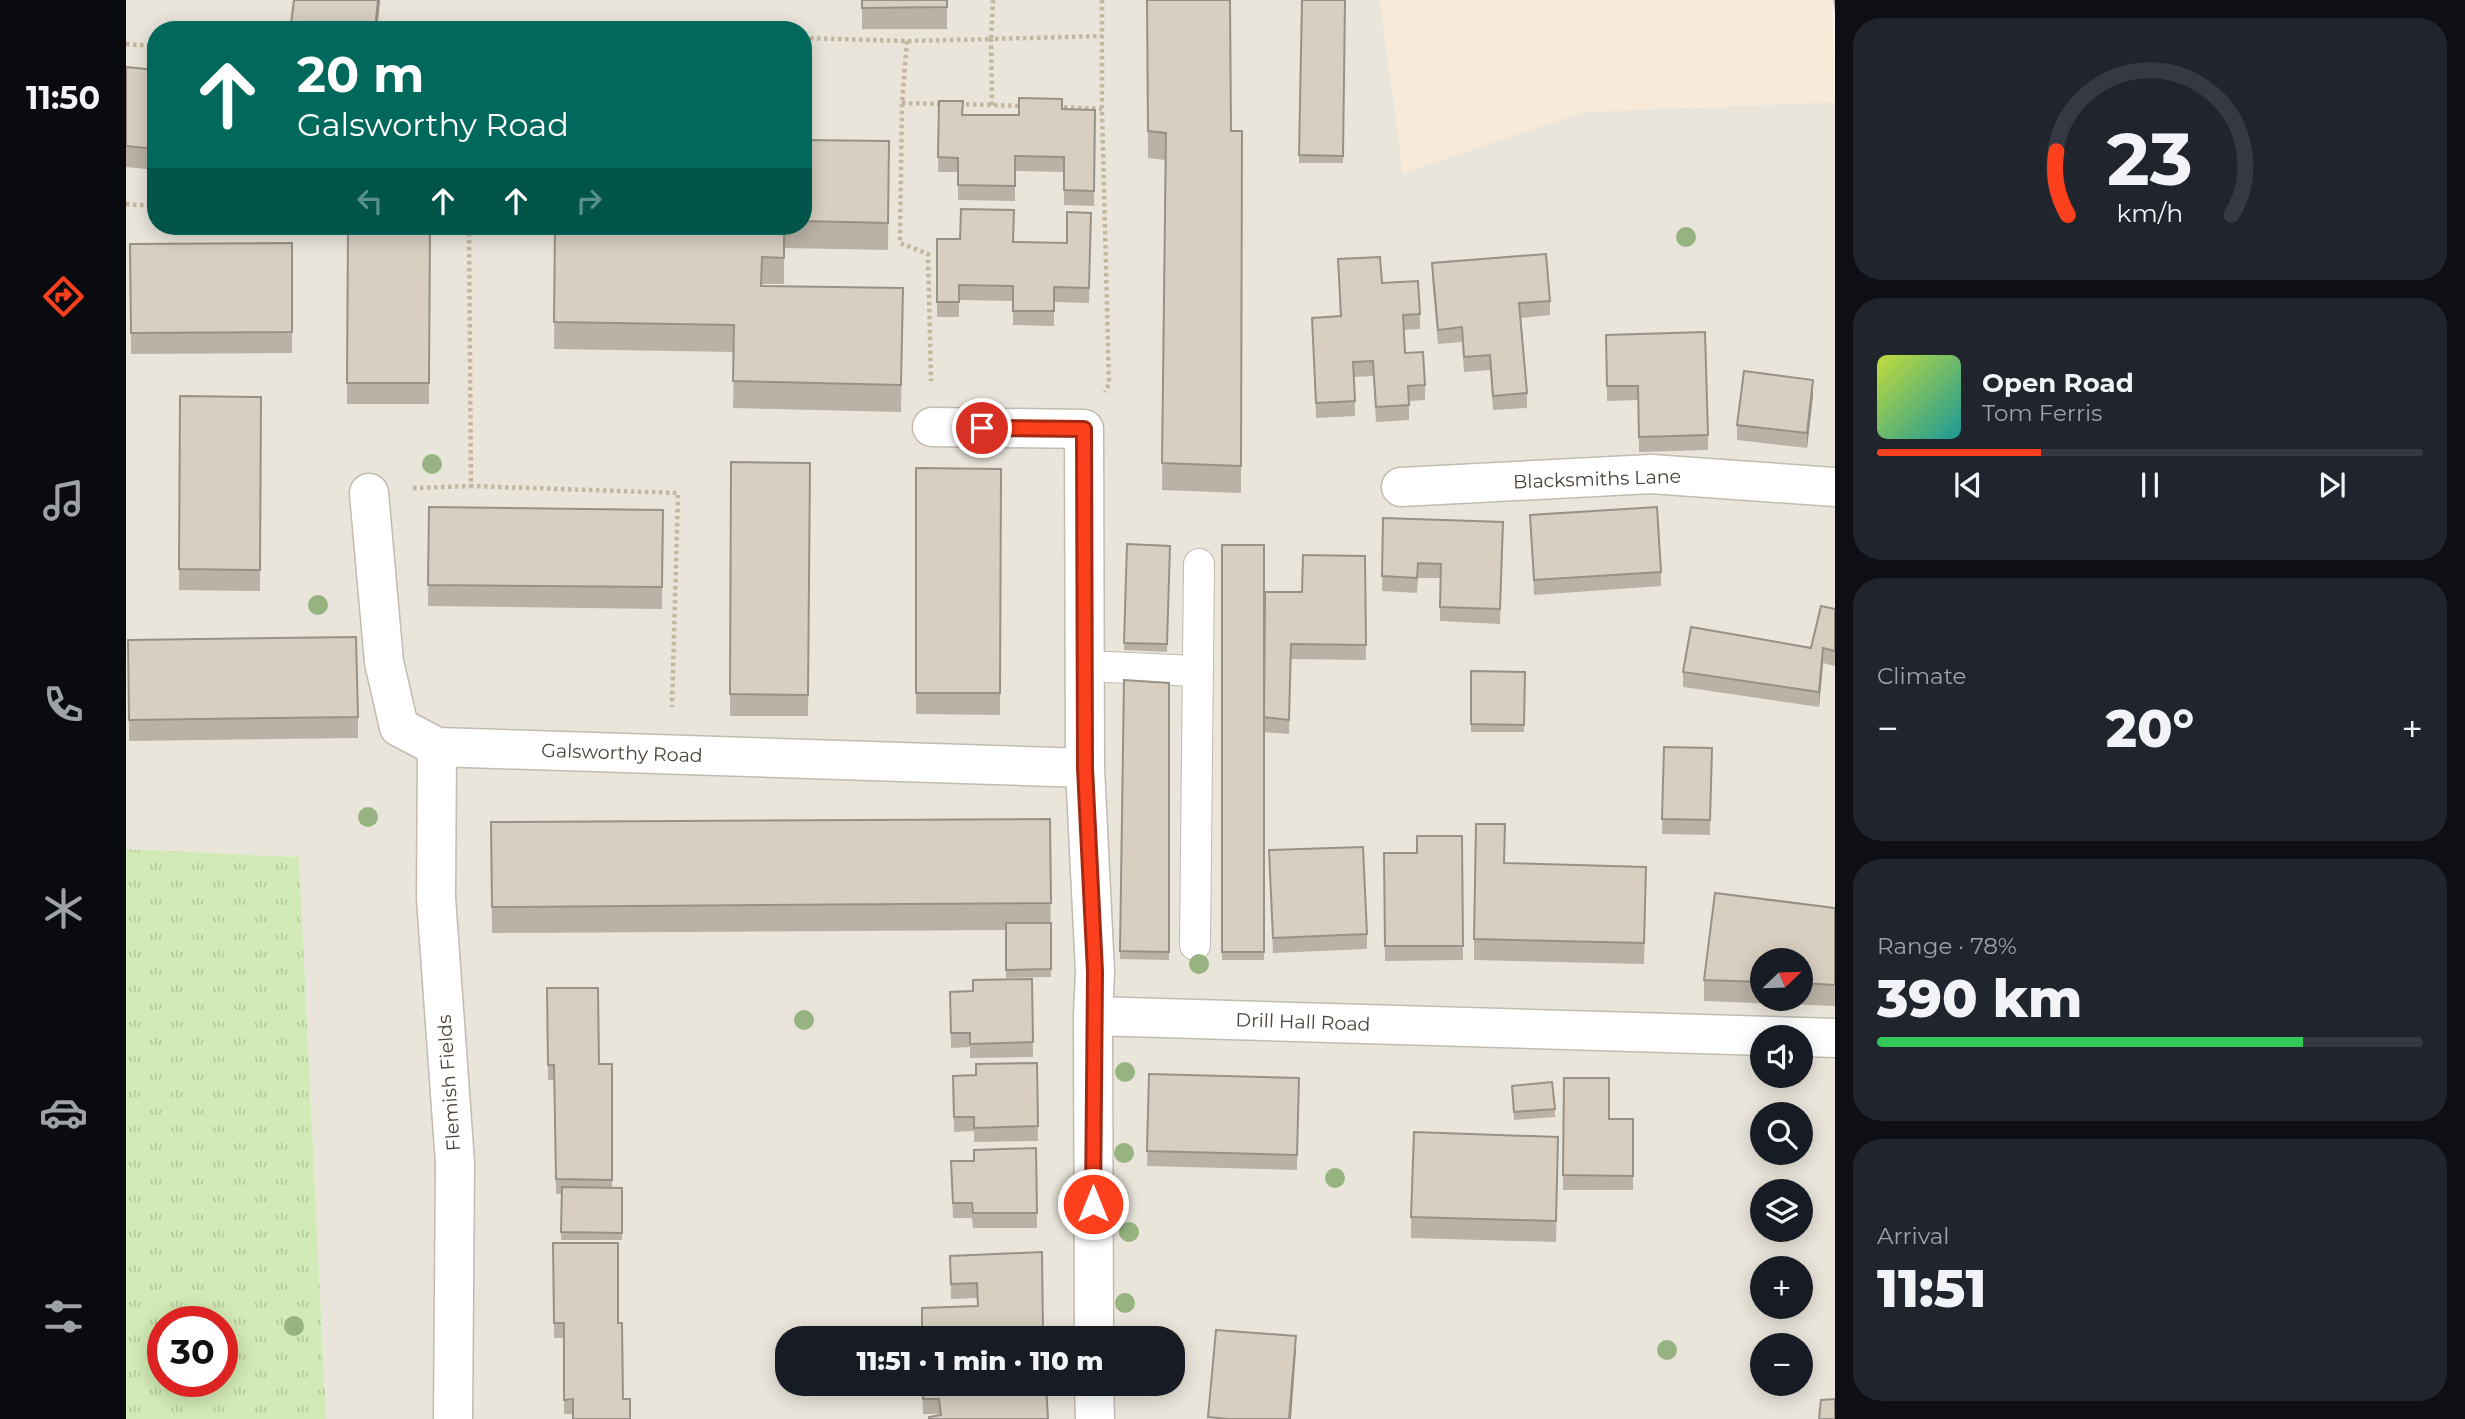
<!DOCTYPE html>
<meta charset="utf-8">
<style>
:root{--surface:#171b24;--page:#20242c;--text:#f1f3f6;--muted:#9ea1a6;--line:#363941;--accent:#fc3f1d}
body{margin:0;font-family:Montserrat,sans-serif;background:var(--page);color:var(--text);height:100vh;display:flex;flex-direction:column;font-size:26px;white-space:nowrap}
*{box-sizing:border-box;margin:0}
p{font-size:23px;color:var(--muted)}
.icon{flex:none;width:38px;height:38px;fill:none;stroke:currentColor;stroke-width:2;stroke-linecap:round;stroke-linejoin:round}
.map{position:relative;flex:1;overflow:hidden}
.drawer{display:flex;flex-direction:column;gap:18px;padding:18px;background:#0d0f14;width:630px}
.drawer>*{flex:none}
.guide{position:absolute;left:21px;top:21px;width:665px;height:214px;border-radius:28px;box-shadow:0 4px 18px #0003;background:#00695c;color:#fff;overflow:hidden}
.needle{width:46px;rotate:67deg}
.buttons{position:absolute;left:1624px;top:948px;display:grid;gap:14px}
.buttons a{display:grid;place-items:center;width:63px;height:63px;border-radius:50%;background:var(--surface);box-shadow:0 4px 18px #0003;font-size:35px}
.speed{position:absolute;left:21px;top:1306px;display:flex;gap:14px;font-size:35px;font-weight:700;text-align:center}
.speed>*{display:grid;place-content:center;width:91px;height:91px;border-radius:50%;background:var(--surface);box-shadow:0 4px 18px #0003;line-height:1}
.speed .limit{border:10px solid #d22;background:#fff;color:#111}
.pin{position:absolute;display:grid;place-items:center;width:60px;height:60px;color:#fff;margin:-30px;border:4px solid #fff;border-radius:50%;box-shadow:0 2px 7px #0007}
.me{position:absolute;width:77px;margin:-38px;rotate:0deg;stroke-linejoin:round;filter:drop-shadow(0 0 5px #0008)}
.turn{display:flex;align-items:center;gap:24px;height:147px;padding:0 35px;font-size:32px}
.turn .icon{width:91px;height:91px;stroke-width:2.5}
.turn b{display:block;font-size:49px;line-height:60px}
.lanes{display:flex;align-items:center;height:66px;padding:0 35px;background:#0003;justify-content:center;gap:35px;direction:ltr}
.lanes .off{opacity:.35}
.big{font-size:52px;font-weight:800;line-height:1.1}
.drawer .card{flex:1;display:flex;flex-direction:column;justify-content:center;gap:10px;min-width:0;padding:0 24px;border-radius:28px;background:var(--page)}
.drawer .dial{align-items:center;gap:0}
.dial svg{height:182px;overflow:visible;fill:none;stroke:var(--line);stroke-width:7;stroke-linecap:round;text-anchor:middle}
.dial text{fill:var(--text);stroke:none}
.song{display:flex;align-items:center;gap:21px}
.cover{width:84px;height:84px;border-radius:10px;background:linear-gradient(135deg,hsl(70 70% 55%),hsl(180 70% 35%))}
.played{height:7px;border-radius:4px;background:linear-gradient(90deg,var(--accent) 30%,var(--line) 30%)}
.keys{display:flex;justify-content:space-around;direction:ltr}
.heat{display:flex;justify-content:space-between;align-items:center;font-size:38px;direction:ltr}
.charge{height:10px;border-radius:5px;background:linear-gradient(90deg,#34c759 78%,var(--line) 0)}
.trip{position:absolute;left:649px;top:1326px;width:410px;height:70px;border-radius:28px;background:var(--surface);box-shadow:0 4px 18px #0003;font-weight:800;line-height:70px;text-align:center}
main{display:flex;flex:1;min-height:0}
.tab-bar{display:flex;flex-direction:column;width:126px;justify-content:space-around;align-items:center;background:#090b0e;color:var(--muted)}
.tab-bar .icon{width:49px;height:49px}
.tab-bar .current{color:var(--accent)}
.tab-bar b{font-size:32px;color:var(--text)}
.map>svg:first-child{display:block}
.residential{fill:#eae5da;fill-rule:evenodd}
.commercial{fill:#f7ead8}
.park{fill:url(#park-tufts);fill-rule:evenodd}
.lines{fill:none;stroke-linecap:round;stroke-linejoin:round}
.service-casing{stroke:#c2bbae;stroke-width:32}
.minor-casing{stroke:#c2bbae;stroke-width:41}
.path{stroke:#c4b79f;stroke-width:4.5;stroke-dasharray:3.5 3.5;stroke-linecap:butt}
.service{stroke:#fff;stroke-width:30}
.minor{stroke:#fff;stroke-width:38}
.tree{fill:#97b381}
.wall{fill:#bab2a6;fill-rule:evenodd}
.shaded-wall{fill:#979187}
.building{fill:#d8cfc1;stroke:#979187;stroke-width:2}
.route-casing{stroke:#a42913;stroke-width:18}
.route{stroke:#fc3f1d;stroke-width:12}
.labels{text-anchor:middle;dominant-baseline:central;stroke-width:7;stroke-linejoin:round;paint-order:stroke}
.street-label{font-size:19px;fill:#4b4439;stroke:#fff}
</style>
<main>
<nav class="tab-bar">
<b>11:50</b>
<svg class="icon current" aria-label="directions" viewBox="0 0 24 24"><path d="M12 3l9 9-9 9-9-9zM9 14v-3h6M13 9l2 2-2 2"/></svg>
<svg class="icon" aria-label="music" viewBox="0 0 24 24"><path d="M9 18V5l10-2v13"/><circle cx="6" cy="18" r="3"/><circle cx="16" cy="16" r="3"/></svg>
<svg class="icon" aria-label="phone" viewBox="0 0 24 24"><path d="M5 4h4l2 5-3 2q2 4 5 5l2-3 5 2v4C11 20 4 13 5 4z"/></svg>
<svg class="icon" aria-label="climate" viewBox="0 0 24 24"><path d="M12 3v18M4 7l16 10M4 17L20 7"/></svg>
<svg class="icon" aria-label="car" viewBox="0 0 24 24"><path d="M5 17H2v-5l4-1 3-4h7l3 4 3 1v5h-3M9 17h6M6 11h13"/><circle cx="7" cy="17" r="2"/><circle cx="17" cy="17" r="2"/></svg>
<svg class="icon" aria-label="filters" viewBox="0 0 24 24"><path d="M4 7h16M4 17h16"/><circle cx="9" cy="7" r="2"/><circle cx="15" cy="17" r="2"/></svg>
</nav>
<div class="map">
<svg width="1709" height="1419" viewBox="0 0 1709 1419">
<defs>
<pattern id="park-tufts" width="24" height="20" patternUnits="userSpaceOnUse" patternTransform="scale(1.75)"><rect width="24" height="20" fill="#d2eab5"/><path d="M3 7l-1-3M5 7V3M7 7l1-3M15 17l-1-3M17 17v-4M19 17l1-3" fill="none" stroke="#b6ca9c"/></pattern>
</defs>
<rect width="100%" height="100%" fill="#f6f3ec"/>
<path class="residential" d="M 0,0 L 1254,0 L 1277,172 L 1458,112 L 1709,102 L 1709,1419 L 200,1419 L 173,857 L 0,849 ZM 30,30 L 677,30 L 677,226 L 30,226 ZM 1636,961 L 1675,961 L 1675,999 L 1636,999 ZM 1636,1038 L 1675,1038 L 1675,1076 L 1636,1076 ZM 1636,1115 L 1675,1115 L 1675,1153 L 1636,1153 ZM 1636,1192 L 1675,1192 L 1675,1230 L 1636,1230 ZM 1636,1269 L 1675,1269 L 1675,1307 L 1636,1307 ZM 662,1339 L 1046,1339 L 1046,1384 L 662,1384 ZM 1636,1346 L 1675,1346 L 1675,1384 L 1636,1384 Z"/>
<path class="commercial" d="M 1254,0 L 1706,0 L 1709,102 L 1458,112 L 1277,173 Z"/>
<path class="park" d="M 0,849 L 173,857 L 200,1419 L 0,1419 ZM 37,1321 L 96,1321 L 96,1381 L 37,1381 Z"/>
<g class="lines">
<g class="service-casing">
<path id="service" d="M 958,666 L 1070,671
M 1069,945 L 1073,564"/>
</g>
<g class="minor-casing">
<path id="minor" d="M 806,427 L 958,429 L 959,768 L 969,972 L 967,1016
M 1275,487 L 1525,474 L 1709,487
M 243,493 L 258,662 L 273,727 L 311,747 L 959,768
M 311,747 L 310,898 L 329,1163 L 327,1419
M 968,1339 L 967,1016 L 1709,1038
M 968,1384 L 969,1419"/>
</g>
<path class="path" d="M 976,0 L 976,109 L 983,384 L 979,392
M 410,30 L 411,30
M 677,38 L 781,41 L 865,39 L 867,0
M 781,41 L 776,103 L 774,243 L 802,254 L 805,381
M 0,44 L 30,46
M 776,103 L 817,104
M 833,104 L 898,106
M 866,105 L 865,39 L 976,36
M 931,107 L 976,109
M 0,204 L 30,206
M 343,226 L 345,486 L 552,493 L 546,707
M 287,488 L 345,486"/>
<use href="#service" class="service"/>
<use href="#minor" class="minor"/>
</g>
<g class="tree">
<circle cx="1560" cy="237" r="10"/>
<circle cx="306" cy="464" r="10"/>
<circle cx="192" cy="605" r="10"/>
<circle cx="242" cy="817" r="10"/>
<circle cx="1073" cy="964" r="10"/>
<circle cx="678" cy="1020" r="10"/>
<circle cx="999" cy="1072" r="10"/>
<circle cx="998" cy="1153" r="10"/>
<circle cx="1209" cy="1178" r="10"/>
<circle cx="1003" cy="1232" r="10"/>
<circle cx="999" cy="1303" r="10"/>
<circle cx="168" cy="1326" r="10"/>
<circle cx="1541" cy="1350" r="10"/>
</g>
<path class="wall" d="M 254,0 L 251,30 L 165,30 L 165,24 Z
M 736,0 L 821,0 L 821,29 L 736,29 Z
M 1021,0 L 1105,131 L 1116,131 L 1115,493 L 1036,490 L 1039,160 L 1022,158 Z
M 1176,0 L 1219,0 L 1217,163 L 1173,163 Z
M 1707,0 L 1709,0 L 1709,13 Z
M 0,67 L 30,70 L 30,170 L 0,167 Z
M 813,101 L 837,115 L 893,115 L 936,109 L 969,110 L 968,206 L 938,205 L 938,172 L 889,171 L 889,201 L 832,200 L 832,172 L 812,172 Z
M 677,140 L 763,141 L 762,250 L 658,248 L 658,284 L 636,284 L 636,286 L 777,288 L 775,412 L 607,408 L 608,352 L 428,349 L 429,226 L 677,226 Z
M 965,213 L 963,303 L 928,302 L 928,326 L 887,325 L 887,301 L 833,300 L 833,317 L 811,317 L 811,239 L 941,243 Z
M 222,226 L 304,226 L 303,404 L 221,404 Z
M 166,243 L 166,353 L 5,354 L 4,244 Z
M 1212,259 L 1256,283 L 1294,314 L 1294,329 L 1278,330 L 1279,353 L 1299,385 L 1299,400 L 1283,401 L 1283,420 L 1250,422 L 1247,376 L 1228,377 L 1229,416 L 1190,418 L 1186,318 L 1214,316 Z
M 1306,263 L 1424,301 L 1424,315 L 1395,318 L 1401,393 L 1401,408 L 1367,410 L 1364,370 L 1338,372 L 1336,342 L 1312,344 L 1306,278 Z
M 1480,335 L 1582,435 L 1582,450 L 1513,452 L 1512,400 L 1481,401 Z
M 1687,395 L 1681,448 L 1611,440 L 1611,425 Z
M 54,396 L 135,397 L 134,591 L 53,590 Z
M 605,462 L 684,463 L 682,716 L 604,716 Z
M 790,468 L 875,469 L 874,715 L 790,714 Z
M 303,507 L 537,510 L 536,609 L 302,606 Z
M 1404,515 L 1535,572 L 1535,586 L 1408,595 Z
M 1257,518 L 1377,522 L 1374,624 L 1314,621 L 1314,578 L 1292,578 L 1291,593 L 1256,591 Z
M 1001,544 L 1044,546 L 1041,652 L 998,650 Z
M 1096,545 L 1138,545 L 1138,960 L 1096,960 Z
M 1239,556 L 1240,660 L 1165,659 L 1163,734 L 1138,732 L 1139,592 L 1176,592 Z
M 1709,609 L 1709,666 L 1697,663 L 1693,707 L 1557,687 L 1557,672 L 1685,648 Z
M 2,640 L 232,717 L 232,738 L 3,741 Z
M 1345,671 L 1399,672 L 1398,732 L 1345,732 Z
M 998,680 L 1043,683 L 1043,960 L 994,959 Z
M 1538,747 L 1586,748 L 1584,835 L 1536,834 Z
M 924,819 L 925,977 L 880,978 L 880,930 L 366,933 L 365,822 Z
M 1336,836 L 1337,960 L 1259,961 L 1258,853 L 1291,853 Z
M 1143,850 L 1241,934 L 1241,949 L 1147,953 Z
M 1379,863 L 1520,888 L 1518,964 L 1348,960 L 1348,939 Z
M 1709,908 L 1709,1006 L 1578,1001 L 1578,980 ZM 1636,961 L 1675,961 L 1675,999 L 1636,999 Z
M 906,979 L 907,1057 L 844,1058 L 844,1047 L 825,1048 L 824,992 L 847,991 Z
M 421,988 L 473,1064 L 486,1064 L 486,1188 L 496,1188 L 496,1240 L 435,1240 L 436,1194 L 430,1194 L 428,1080 L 422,1080 Z
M 911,1063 L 912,1141 L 848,1142 L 848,1131 L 828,1132 L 827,1076 L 850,1075 Z
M 1023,1074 L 1173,1078 L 1171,1170 L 1021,1166 Z
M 1438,1078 L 1483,1119 L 1507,1119 L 1507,1190 L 1437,1190 Z
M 1386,1086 L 1429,1109 L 1429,1117 L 1388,1120 Z
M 910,1148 L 911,1228 L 847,1228 L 846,1218 L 827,1218 L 825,1161 L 848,1161 Z
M 1432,1158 L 1430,1242 L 1285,1238 L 1285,1217 Z
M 427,1243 L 492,1243 L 447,1414 L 438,1414 L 438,1338 L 428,1338 Z
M 916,1252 L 917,1339 L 796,1339 L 796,1308 L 852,1306 L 851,1298 L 825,1299 L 824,1256 Z
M 796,1384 L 920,1384 L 813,1415 L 813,1414 L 797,1414 Z"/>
<path class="shaded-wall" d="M 252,0 L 254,0 L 251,30 L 249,30 Z
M 1687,380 L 1687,395 L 1681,448 L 1681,433 Z
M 1697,648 L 1697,663 L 1693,707 L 1693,692 Z
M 1170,1336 L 1170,1351 L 1165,1419 L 1163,1419 Z"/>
<path class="building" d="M 168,0 L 252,0 L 249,30 L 220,30 L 165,24 Z
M 736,0 L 821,0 L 821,7 L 736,8 Z
M 1021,0 L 1104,0 L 1105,131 L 1116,131 L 1115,466 L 1036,463 L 1040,133 L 1022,131 Z
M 1176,0 L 1219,0 L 1217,156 L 1173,155 Z
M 0,67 L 30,70 L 30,149 L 0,146 Z
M 893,98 L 936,99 L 936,109 L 969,110 L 968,191 L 938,190 L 938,157 L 889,156 L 889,186 L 832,185 L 832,158 L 812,157 L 813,101 L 837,101 L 836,115 L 893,115 Z
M 677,140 L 763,141 L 762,223 L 677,221 Z
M 835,209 L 888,210 L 887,242 L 941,243 L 941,212 L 965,213 L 963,288 L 928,287 L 928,311 L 887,311 L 887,286 L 833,285 L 833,302 L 811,302 L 811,239 L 834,239 Z
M 222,226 L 304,226 L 303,383 L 221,383 Z
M 429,226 L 658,226 L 658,258 L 636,257 L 635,286 L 777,288 L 775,385 L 607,381 L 608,325 L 428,322 Z
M 166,243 L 166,332 L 5,333 L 4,244 Z
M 1420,254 L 1424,301 L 1393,303 L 1401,393 L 1367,396 L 1364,355 L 1338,357 L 1336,327 L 1312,330 L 1306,263 Z
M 1254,257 L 1256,283 L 1292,281 L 1294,314 L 1277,315 L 1279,353 L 1297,352 L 1299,385 L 1282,386 L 1283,405 L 1250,407 L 1247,361 L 1227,362 L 1229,401 L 1190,403 L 1186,318 L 1215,316 L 1212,259 Z
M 1579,332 L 1582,435 L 1513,437 L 1512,386 L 1481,386 L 1480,335 Z
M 1618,371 L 1687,380 L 1681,433 L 1611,425 Z
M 54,396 L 135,397 L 134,570 L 53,569 Z
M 605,462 L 684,463 L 682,695 L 604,694 Z
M 790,468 L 875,469 L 874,693 L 790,693 Z
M 303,507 L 537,510 L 536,587 L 302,585 Z
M 1531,507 L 1535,572 L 1408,580 L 1404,515 Z
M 1257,518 L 1377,522 L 1374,609 L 1314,607 L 1315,564 L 1292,563 L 1291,578 L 1256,576 Z
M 1001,544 L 1044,546 L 1041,644 L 998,643 Z
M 1096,545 L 1138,545 L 1138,952 L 1096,952 Z
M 1177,555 L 1239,556 L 1240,645 L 1165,644 L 1163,720 L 1138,717 L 1139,592 L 1176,592 Z
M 1695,606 L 1709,609 L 1709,651 L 1697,648 L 1693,692 L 1557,672 L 1565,627 L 1685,648 Z
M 230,637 L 232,717 L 3,720 L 2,640 Z
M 1345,671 L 1399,672 L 1398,725 L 1345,724 Z
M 998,680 L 1043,683 L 1043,952 L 994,951 Z
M 1538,747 L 1586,748 L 1584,820 L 1536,819 Z
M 924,819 L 925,903 L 366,907 L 365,822 Z
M 1350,824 L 1379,824 L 1378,863 L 1520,867 L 1518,943 L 1348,939 Z
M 1291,836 L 1336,836 L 1337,946 L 1259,946 L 1258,853 L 1291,853 Z
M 1237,847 L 1241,934 L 1147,938 L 1143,850 Z
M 1589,893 L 1709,908 L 1709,985 L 1675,983 L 1675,961 L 1636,961 L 1636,982 L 1578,980 Z
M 880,923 L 925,923 L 925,969 L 880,970 Z
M 906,979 L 907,1042 L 844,1044 L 844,1033 L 825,1033 L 824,992 L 847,991 L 847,980 Z
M 421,988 L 472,988 L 473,1064 L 486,1064 L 486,1180 L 430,1179 L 428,1065 L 422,1065 Z
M 911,1063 L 912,1126 L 848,1128 L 848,1117 L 828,1117 L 827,1076 L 850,1075 L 850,1064 Z
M 1023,1074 L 1173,1078 L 1171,1155 L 1021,1151 Z
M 1438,1078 L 1483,1078 L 1483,1119 L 1507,1119 L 1507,1176 L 1437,1175 Z
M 1426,1082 L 1429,1109 L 1388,1112 L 1386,1086 Z
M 1288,1132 L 1432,1137 L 1430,1221 L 1285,1217 Z
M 910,1148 L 911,1213 L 847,1213 L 846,1203 L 827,1203 L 825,1161 L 848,1161 L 848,1150 Z
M 436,1187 L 496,1188 L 496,1233 L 435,1232 Z
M 427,1243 L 492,1243 L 492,1323 L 496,1323 L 497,1399 L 504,1399 L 504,1419 L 447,1419 L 447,1399 L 438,1400 L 438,1323 L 428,1323 Z
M 916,1252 L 917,1333 L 796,1336 L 796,1308 L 852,1306 L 851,1283 L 825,1284 L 824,1256 Z
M 1090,1330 L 1170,1336 L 1163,1419 L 1103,1419 L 1082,1417 Z
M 796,1384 L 920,1384 L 922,1419 L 803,1419 L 803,1417 L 815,1415 L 813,1399 L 797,1399 Z
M 1709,1399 L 1709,1419 L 1693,1419 L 1695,1400 Z"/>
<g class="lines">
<g class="route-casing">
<path id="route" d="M 856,428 L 958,429 L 959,768 L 969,972 L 967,1204"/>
</g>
<use href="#route" class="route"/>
</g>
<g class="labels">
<g class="street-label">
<text transform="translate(1471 479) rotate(-2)">Blacksmiths Lane</text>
<text transform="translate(496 753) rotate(2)">Galsworthy Road</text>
<text transform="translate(1177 1022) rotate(2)">Drill Hall Road</text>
<text transform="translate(323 1083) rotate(-94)">Flemish Fields</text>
</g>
</g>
</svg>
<div class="buttons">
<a><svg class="needle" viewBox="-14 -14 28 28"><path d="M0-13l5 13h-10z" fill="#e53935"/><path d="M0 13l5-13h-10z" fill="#9ea1a6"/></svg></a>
<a><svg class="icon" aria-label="sound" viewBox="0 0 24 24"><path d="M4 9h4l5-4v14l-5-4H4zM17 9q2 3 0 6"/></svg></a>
<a><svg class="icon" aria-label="search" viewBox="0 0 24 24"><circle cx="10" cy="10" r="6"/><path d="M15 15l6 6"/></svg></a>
<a><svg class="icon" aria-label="layers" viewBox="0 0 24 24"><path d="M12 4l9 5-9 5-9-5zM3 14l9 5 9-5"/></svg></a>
<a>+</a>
<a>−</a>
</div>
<div class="speed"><div class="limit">30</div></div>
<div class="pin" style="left:856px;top:428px;background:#d93025"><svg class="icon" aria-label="arrive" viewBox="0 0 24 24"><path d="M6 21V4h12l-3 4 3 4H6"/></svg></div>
<svg class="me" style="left:967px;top:1204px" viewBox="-20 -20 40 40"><circle r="17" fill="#fc3f1d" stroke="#fff" stroke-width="3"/><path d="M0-11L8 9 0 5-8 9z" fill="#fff"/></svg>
<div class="trip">11:51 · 1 min · 110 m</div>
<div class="guide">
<div class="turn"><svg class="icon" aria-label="ahead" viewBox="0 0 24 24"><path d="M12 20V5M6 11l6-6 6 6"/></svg><div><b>20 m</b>Galsworthy Road</div></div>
<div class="lanes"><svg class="icon off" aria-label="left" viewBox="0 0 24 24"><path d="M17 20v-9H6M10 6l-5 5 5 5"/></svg><svg class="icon" aria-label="ahead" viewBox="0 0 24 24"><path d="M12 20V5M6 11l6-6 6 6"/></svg><svg class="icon" aria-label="ahead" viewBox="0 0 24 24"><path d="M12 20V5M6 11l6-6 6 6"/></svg><svg class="icon off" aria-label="right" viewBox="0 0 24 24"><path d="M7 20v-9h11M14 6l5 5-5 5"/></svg></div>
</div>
</div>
<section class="drawer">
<div class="card dial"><svg viewBox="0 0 100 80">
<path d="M14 69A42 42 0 1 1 86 69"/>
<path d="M14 69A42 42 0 0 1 9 41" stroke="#fc3f1d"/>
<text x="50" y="56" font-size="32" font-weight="700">23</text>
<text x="50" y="72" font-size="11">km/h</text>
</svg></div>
<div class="card">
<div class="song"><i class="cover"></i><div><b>Open Road</b><p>Tom Ferris</p></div></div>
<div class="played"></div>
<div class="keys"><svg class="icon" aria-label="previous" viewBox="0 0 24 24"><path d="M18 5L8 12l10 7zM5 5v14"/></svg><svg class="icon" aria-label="pause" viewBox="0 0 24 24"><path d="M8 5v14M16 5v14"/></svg><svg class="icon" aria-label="next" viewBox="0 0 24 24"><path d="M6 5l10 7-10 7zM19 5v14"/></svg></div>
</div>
<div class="card"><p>Climate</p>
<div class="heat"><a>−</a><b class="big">20°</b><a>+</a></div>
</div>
<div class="card"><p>Range · 78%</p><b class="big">390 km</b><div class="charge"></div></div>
<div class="card"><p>Arrival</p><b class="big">11:51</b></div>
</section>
</main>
